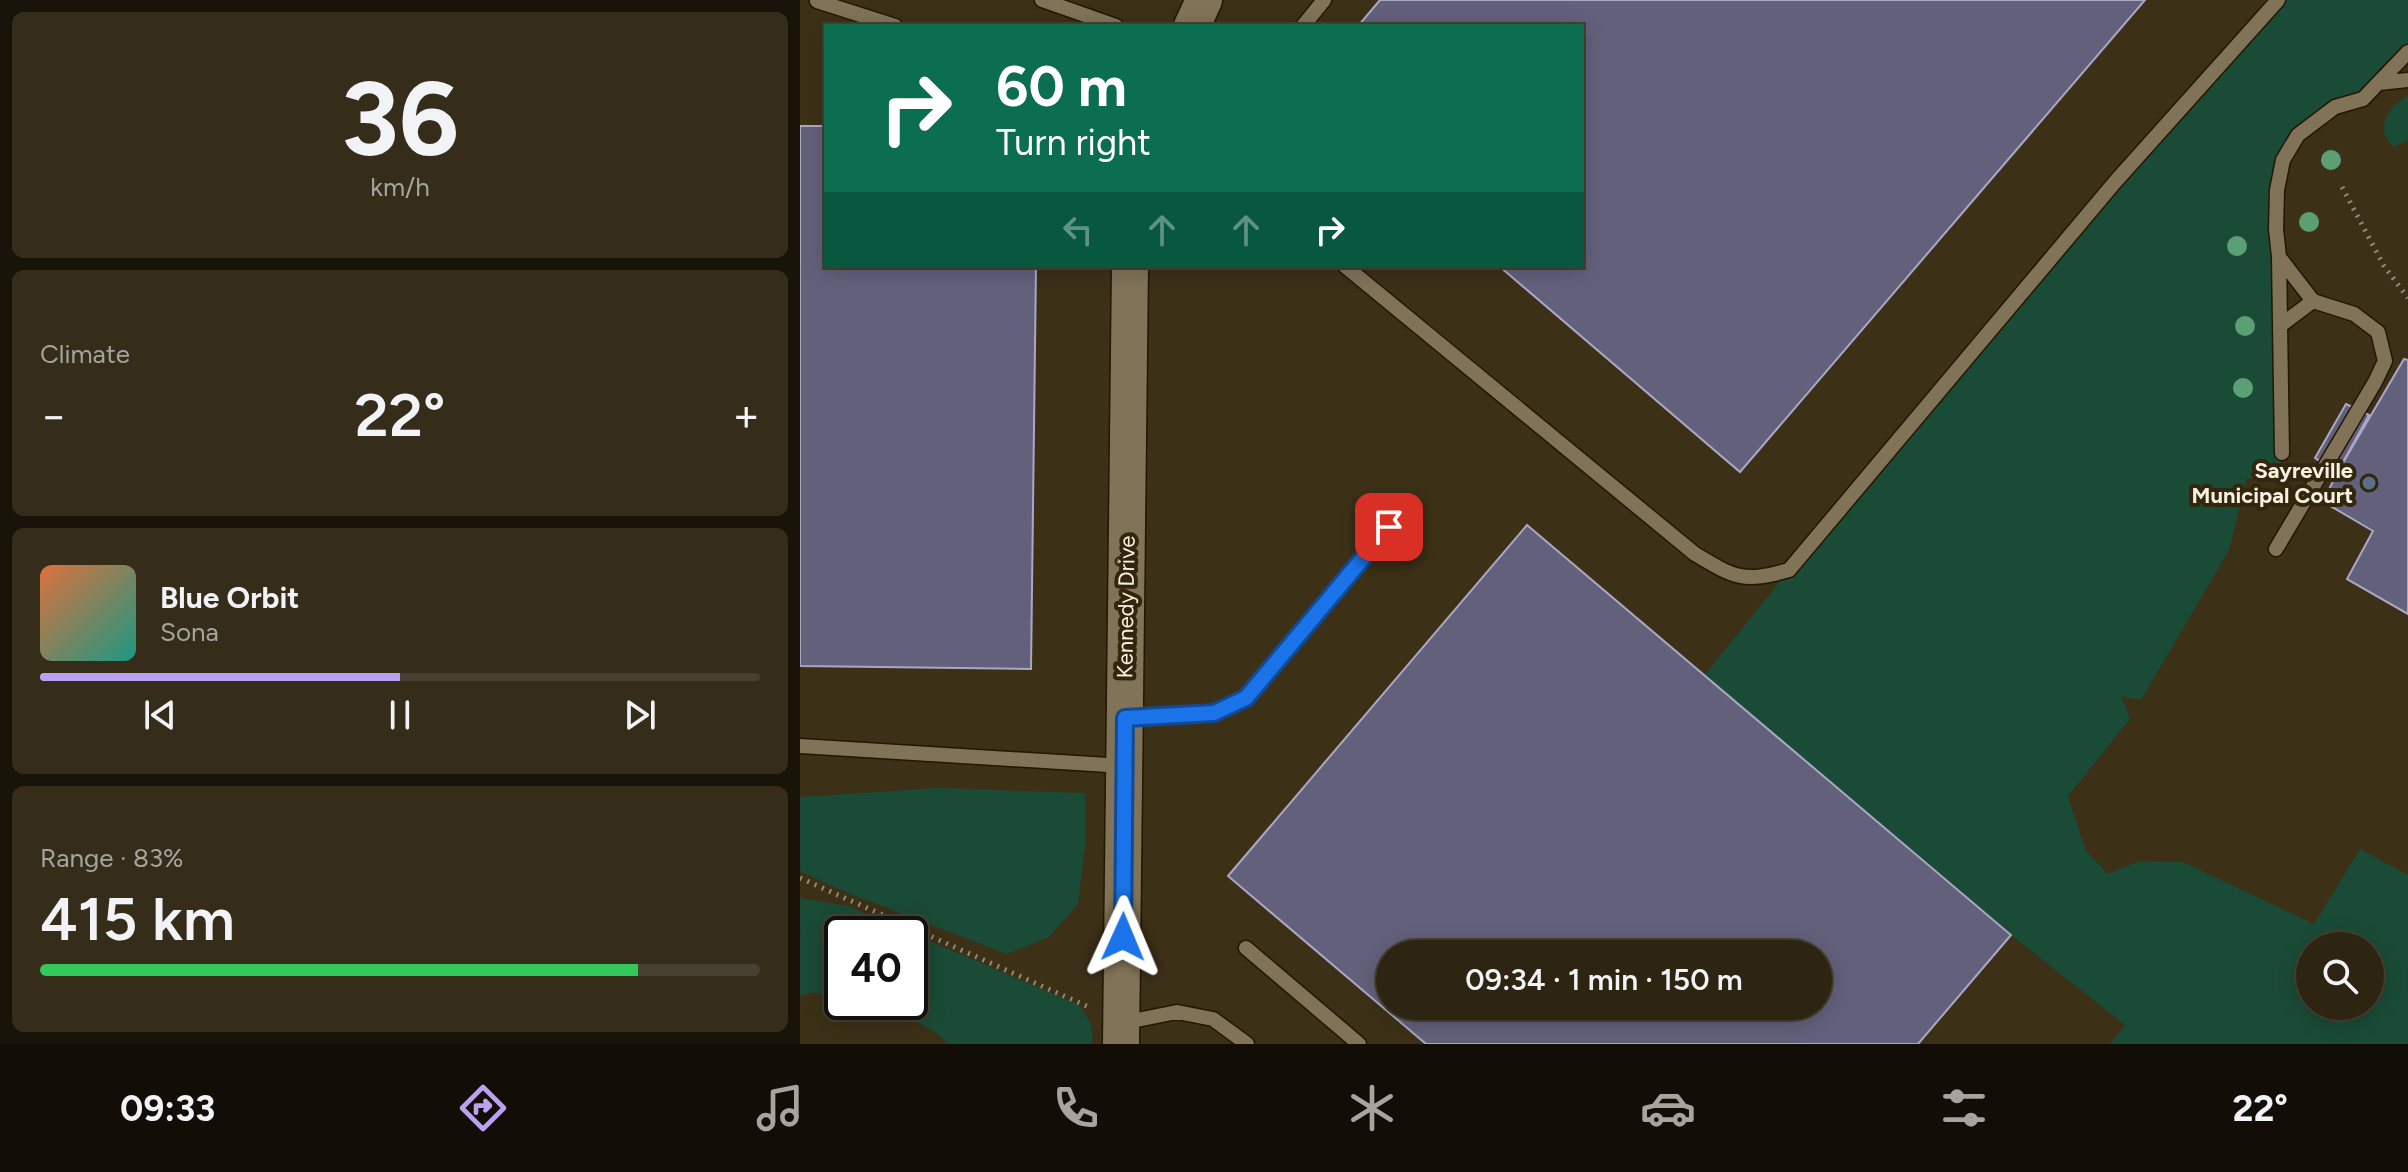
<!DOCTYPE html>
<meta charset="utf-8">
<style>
:root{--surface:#2d2411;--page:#352c1a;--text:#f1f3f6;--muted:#a7a49f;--line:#484131;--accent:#bca0f2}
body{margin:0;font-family:Figtree,sans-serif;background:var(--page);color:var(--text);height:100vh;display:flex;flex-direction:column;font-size:30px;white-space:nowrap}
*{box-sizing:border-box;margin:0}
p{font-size:26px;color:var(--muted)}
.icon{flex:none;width:44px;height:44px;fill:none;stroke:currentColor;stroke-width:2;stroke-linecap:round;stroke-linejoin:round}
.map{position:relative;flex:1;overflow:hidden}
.details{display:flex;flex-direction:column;gap:12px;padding:12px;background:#191409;width:800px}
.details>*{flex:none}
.hud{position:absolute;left:24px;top:24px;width:760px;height:244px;border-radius:0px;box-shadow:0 4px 20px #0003,0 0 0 2px var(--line);background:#0b6e4f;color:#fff;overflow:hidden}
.controls{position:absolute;left:1496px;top:932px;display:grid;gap:16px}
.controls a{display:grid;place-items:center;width:88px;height:88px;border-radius:50%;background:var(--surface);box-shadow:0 4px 20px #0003,0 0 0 2px var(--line);font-size:40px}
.speed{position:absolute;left:24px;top:916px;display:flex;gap:16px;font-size:40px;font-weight:700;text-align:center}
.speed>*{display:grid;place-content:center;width:104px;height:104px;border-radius:50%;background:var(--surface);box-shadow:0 4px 20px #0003,0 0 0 2px var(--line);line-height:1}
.speed .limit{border:4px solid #111;border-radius:12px;background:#fff;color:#111}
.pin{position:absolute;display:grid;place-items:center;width:68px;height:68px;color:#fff;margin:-34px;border-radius:16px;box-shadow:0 4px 12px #0006}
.me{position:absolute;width:88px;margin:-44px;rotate:1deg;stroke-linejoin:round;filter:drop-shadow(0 0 6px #0008)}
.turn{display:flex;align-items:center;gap:28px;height:168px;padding:0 40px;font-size:36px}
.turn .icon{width:104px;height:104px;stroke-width:2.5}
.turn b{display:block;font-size:56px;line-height:68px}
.lanes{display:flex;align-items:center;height:76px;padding:0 40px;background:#0003;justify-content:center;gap:40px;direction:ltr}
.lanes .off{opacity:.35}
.big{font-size:60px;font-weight:600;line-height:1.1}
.details .card{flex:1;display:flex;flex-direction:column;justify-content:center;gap:12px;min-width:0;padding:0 28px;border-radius:12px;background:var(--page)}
.details .dial{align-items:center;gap:0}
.dial b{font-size:104px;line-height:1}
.song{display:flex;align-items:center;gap:24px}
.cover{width:96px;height:96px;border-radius:12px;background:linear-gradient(135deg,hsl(20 70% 55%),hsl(170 70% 35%))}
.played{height:8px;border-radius:4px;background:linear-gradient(90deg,var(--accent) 50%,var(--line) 50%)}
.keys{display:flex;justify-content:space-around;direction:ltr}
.heat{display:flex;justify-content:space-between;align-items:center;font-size:44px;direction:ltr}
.charge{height:12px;border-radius:6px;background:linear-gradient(90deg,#34c759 83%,var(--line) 0)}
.trip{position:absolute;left:576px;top:940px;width:456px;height:80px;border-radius:40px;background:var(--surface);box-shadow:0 4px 20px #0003,0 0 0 2px var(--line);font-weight:600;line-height:80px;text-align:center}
.menu{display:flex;height:128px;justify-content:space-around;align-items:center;background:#120e07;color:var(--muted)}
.menu .icon{width:56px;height:56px}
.menu .selected{color:var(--accent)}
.menu b{font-size:36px;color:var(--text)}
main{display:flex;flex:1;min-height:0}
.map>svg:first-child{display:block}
.green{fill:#1a4b37;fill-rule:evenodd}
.building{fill:#63607b;stroke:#aaa8c5;stroke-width:2;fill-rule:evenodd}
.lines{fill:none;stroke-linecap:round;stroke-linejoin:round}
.service-casing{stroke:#231701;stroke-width:17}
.tertiary-casing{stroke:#231701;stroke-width:39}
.path{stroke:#948975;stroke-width:5;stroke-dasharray:2 6;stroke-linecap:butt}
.service{stroke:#817358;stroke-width:14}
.tertiary{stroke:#817358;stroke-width:36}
.tree{fill:#5b9f74}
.route-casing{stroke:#114b97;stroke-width:20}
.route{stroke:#1a73e8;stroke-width:14}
.service-dot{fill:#5c6f8a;stroke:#32260d;stroke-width:3}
.labels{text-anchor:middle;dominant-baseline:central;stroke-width:8;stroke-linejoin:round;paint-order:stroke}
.poi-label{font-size:22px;font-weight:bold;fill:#f9f0e2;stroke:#32260d;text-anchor:end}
.street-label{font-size:22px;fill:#f9f0e2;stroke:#32260d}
</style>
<main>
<section class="details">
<div class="card dial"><b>36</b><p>km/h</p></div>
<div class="card"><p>Climate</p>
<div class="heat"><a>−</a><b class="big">22°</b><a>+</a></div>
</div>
<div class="card">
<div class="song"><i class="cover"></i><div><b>Blue Orbit</b><p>Sona</p></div></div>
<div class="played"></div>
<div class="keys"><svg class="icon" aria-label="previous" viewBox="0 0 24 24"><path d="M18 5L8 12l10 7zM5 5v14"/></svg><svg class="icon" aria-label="pause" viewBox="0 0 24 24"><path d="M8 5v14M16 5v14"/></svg><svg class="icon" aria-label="next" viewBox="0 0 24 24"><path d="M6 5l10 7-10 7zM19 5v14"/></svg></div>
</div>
<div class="card"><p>Range · 83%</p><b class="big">415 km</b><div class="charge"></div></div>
</section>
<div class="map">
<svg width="1608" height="1044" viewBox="0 0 1608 1044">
<rect width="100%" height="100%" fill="#3c3017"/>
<path class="green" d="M 1478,0 L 1608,0 L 1608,52 L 1579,83 L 1535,107 L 1483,160 L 1482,453 L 1479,480 L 1447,478 L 1429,550 L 1341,700 L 1321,696 L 1330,719 L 1268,796 L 1286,851 L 1308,874 L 1339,861 L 1383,862 L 1514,924 L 1560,849 L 1608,875 L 1608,1044 L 1310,1044 L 1325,1025 L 1211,935 L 904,676 L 989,570 ZM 1510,946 L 1570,946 L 1570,1006 L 1510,1006 Z
M 1608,96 L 1608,141 L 1594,147 C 1573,131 1589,105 1608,96 Z
M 138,788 L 285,793 L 285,847 L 278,904 L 249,937 L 207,954 L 43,891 L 0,871 L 0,797 Z
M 0,898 L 48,906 L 279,1005 C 288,1018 296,1028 291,1044 L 149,1044 L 134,1031 L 109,1019 L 82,1015 L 44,1002 L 110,1002 L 110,934 L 42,934 L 42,1001 L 14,992 L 0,996 Z"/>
<path class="building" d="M 580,0 L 1345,0 L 940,472 L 699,266 L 782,266 L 782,26 L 558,26 Z
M 0,126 L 26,126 L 26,266 L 236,266 L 231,669 L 0,666 Z
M 1604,359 L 1608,360 L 1608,614 L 1547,579 L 1573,531 L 1527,504 L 1524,500 L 1537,473 Z
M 1546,404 L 1569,415 L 1537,473 L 1515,458 Z
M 727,525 L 1211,935 L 1118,1044 L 626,1044 L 428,876 ZM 590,954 L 1018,954 L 1018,1006 L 590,1006 Z"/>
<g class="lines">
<g class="service-casing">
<path id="service" d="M 242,0 L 316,26
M 17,1 L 95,26
M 503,26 L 524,0
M 1579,83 L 1608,80
M 545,266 L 895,554 C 935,578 943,583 989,570 L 1315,182 L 1478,0
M 1481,325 L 1513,301
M 1482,453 L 1479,257 L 1476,229 L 1477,190 L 1483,160 L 1498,135 L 1535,107 L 1563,99 L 1608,52
M 1476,549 L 1575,382 L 1585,361 L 1578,332 L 1554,314 L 1513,301 L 1479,257
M 325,718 L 414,713 L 446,698 L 589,527
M 0,746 L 324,766
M 446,948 L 559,1044
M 322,1023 L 377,1012 L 413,1019 L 447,1044"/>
</g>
<g class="tertiary-casing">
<path id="tertiary" d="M 392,26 L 404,0
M 321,1044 L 330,266"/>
</g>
<path class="path" d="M 1542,187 L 1584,266 L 1608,298
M 0,878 L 291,1008"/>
<use href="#service" class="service"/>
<use href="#tertiary" class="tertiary"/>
</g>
<g class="tree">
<circle cx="1531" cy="160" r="10"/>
<circle cx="1509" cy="222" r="10"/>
<circle cx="1437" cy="246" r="10"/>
<circle cx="1445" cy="326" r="10"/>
<circle cx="1443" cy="388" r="10"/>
</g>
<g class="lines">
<g class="route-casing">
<path id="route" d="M 323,937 L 325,718 L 414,713 L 446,698 L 589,527"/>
</g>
<use href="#route" class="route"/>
</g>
<circle class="service-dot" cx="1569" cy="483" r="8"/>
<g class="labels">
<g class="poi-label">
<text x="1553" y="470">Sayreville<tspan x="1553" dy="25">Municipal Court</tspan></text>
</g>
<g class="street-label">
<text transform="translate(326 607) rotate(-89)">Kennedy Drive</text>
</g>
</g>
</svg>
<div class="controls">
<a><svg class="icon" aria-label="search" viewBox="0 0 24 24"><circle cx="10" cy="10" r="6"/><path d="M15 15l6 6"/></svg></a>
</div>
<div class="speed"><div class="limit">40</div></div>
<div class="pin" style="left:589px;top:527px;background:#d93025"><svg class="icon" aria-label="arrive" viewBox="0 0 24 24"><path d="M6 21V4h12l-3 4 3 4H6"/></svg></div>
<svg class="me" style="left:323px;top:937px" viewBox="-20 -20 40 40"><path d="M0-17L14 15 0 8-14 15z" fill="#1a73e8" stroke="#fff" stroke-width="4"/></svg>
<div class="trip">09:34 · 1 min · 150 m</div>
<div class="hud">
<div class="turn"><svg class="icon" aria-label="right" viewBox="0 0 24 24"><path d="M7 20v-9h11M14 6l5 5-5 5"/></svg><div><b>60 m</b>Turn right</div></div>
<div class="lanes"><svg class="icon off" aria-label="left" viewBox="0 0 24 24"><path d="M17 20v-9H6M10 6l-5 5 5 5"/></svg><svg class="icon off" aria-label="ahead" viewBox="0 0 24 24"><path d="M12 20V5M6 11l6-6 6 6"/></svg><svg class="icon off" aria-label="ahead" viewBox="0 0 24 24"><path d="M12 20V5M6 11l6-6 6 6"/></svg><svg class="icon" aria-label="right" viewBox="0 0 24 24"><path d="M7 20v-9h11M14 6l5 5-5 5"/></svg></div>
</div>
</div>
</main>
<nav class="menu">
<b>09:33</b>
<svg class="icon selected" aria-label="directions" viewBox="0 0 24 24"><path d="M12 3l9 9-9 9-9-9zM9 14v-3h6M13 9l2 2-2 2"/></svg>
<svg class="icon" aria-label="music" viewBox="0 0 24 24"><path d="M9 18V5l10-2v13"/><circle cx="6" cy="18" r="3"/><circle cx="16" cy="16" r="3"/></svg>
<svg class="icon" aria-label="phone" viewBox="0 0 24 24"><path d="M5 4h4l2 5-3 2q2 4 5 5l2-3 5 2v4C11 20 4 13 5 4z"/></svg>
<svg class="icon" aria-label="climate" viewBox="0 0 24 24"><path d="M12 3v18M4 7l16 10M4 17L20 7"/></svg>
<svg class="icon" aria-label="car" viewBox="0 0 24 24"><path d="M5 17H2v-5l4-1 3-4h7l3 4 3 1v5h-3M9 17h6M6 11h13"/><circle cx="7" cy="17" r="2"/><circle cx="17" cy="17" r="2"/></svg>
<svg class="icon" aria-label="filters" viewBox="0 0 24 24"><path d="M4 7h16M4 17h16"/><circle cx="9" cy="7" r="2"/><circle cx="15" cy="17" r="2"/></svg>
<b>22°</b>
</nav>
